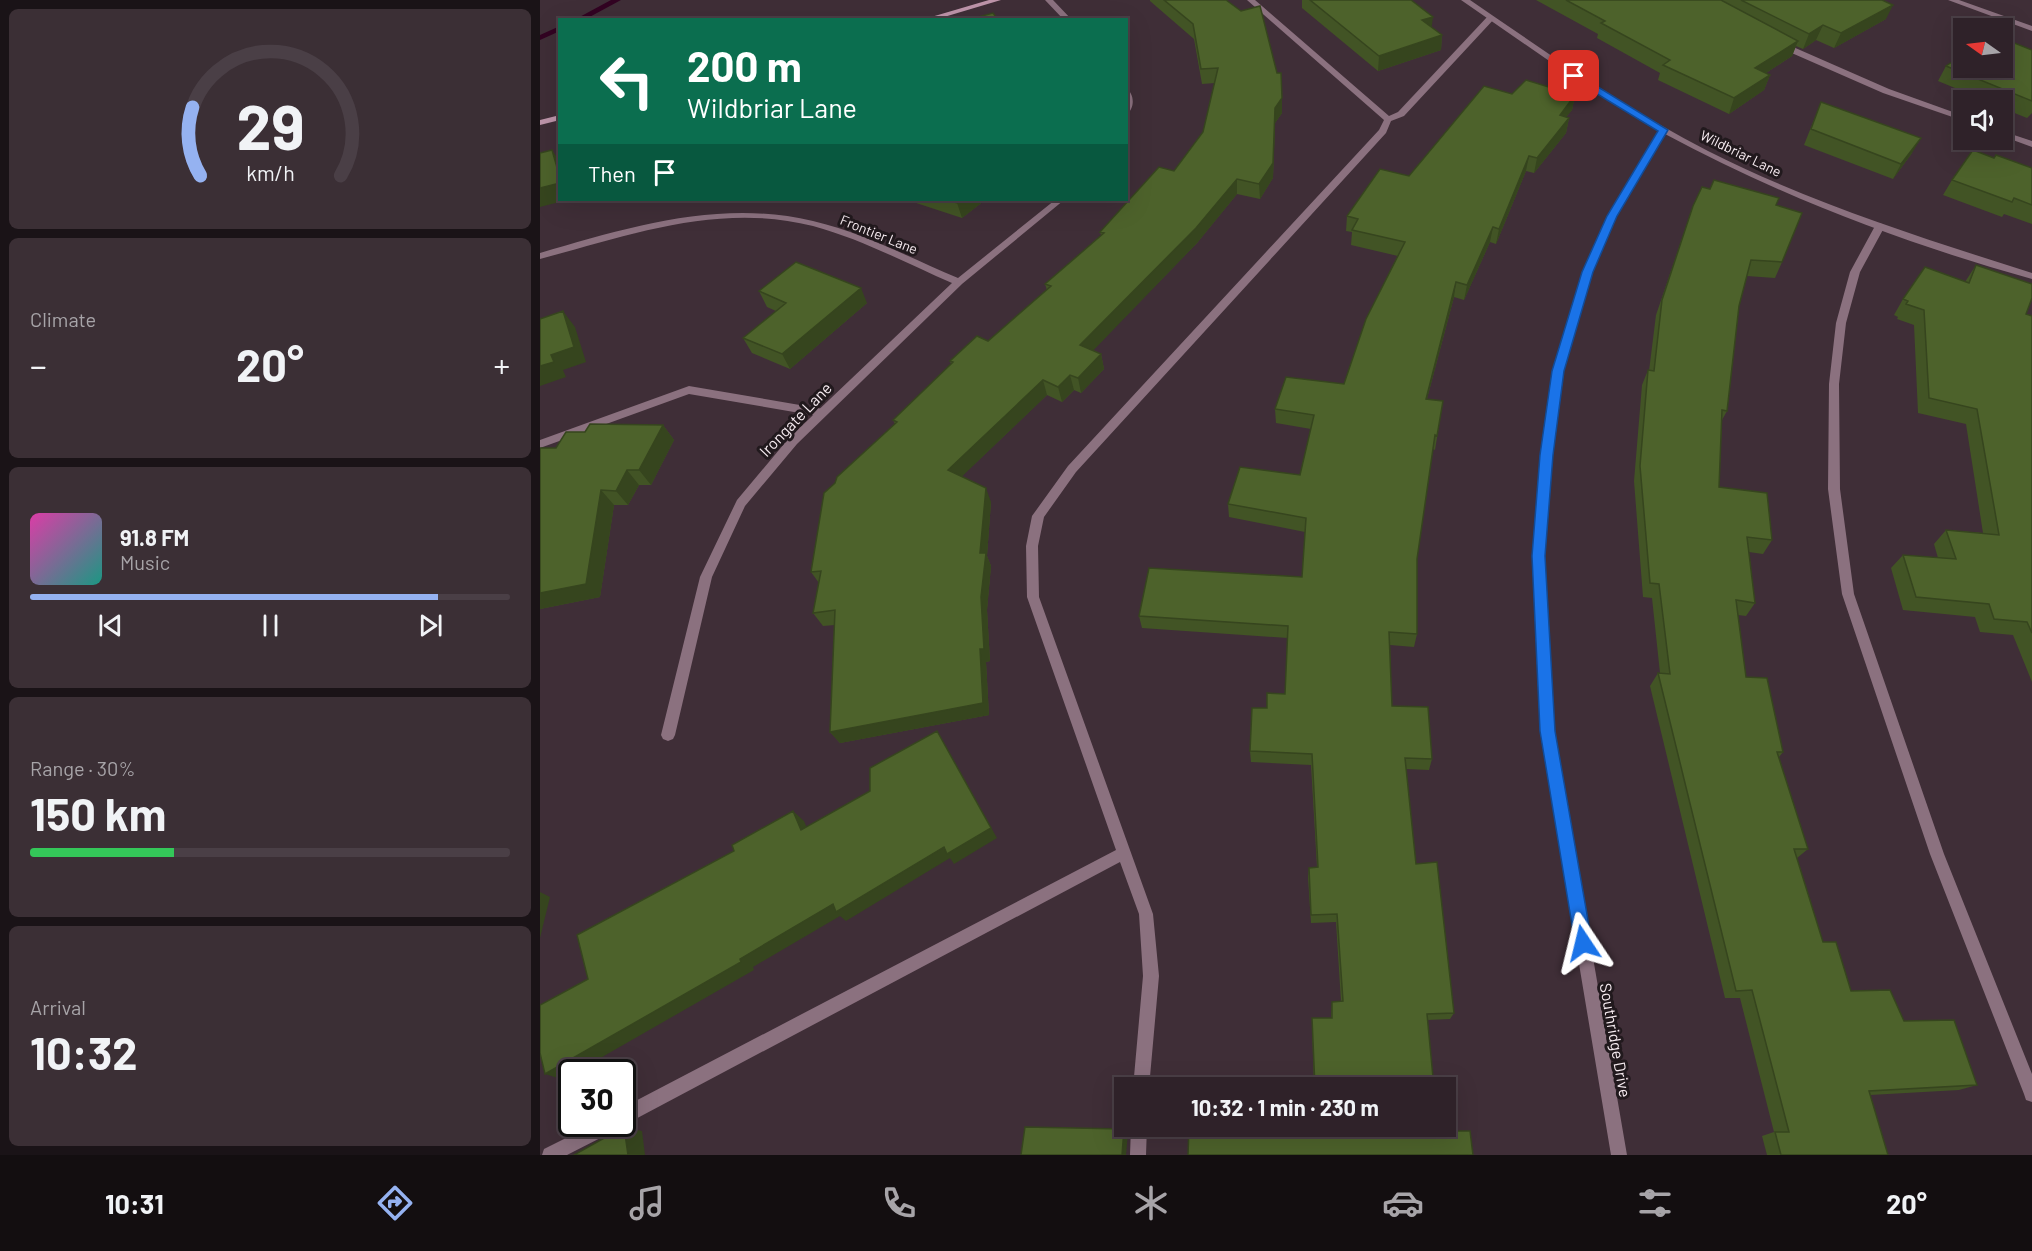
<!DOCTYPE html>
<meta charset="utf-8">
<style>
:root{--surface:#2f2229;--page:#3b2f35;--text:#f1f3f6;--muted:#a7a4a8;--line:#4a3f46;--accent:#95b2f1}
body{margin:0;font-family:Barlow,sans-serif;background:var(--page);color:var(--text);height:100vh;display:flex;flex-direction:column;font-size:22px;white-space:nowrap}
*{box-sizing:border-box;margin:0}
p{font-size:20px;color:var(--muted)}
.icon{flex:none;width:33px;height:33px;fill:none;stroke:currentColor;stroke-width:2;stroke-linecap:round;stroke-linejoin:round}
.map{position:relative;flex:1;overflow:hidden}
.side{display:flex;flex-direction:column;gap:9px;padding:9px;background:#1a1317;width:540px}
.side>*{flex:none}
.hud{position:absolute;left:18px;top:18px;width:570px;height:183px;border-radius:0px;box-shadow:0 6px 24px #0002,0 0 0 2px var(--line);background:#0b6e4f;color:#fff;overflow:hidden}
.needle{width:39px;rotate:284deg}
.controls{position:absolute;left:1413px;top:18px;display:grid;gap:12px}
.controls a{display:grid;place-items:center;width:60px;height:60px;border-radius:0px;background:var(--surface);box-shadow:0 6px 24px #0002,0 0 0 2px var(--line);font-size:30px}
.speed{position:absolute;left:18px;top:1059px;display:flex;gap:12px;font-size:30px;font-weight:700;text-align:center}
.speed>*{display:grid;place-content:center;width:78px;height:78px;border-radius:50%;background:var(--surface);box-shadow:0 6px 24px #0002,0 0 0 2px var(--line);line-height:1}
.speed .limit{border:3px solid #111;border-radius:9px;background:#fff;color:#111}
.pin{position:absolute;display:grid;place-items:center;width:51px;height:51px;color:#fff;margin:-26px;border-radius:12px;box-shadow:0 3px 9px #0006}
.me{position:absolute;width:66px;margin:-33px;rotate:350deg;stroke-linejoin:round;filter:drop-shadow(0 0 4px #0008)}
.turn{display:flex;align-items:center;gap:21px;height:126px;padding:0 30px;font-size:27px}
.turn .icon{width:78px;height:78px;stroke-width:2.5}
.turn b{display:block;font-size:42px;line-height:51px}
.then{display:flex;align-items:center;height:57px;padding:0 30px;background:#0003;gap:12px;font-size:22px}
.big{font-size:45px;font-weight:700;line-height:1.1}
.side .tile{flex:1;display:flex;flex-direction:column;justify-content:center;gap:9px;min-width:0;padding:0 21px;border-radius:9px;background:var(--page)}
.side .dial{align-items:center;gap:0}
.dial svg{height:156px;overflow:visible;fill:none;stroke:var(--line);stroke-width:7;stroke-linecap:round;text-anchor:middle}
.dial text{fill:var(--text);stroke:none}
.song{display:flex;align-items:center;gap:18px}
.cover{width:72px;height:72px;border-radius:9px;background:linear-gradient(135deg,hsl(320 70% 55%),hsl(170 70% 35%))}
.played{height:6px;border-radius:3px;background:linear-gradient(90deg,var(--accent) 85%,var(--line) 85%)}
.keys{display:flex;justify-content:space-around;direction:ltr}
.heat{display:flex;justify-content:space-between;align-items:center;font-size:33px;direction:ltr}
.charge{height:9px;border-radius:4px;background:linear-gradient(90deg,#34c759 30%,var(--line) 0)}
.trip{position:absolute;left:574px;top:1077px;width:342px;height:60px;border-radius:0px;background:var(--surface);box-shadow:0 6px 24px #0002,0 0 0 2px var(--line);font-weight:700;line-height:60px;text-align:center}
.tab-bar{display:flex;height:96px;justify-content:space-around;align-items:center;background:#130e10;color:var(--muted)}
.tab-bar .icon{width:42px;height:42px}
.tab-bar .current{color:var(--accent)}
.tab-bar b{font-size:27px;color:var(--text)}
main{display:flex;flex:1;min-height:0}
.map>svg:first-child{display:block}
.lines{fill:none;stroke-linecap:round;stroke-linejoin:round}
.stream{fill:#320322;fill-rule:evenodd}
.lane{fill:#8b717f;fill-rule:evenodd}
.street{fill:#8b717f;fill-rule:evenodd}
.secondary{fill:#bd94a9;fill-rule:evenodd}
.wall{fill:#425425}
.shaded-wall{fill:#36451e}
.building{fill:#4d622b;stroke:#36451e;stroke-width:1.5}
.route{fill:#1a73e8;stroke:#114b97;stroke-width:1.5}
.labels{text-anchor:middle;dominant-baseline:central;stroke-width:6;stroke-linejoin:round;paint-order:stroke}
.far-street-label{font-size:14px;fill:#f7ecf1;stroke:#21191d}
.street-label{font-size:16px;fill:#f7ecf1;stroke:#21191d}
</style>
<main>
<section class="side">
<div class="tile dial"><svg viewBox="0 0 100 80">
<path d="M14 69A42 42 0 1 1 86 69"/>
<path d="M14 69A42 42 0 0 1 10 34" stroke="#95b2f1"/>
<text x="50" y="56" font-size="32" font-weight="700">29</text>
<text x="50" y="72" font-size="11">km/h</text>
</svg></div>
<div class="tile"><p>Climate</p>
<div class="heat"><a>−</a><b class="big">20°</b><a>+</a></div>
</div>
<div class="tile">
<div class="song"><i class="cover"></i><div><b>91.8 FM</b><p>Music</p></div></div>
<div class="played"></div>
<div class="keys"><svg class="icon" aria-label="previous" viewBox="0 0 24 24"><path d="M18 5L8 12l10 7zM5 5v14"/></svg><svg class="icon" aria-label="pause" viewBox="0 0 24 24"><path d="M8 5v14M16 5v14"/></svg><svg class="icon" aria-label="next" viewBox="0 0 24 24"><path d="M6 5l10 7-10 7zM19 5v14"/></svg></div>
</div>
<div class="tile"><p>Range · 30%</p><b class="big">150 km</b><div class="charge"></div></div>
<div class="tile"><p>Arrival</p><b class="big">10:32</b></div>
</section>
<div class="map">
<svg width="1492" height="1155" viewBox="0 0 1492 1155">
<rect width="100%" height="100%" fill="#3f2e37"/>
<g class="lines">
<path class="stream" d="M 71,0 L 81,0 L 44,20 L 34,20 Z
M 20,26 L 20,31 L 0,40 L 0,35 Z"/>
<path class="lane" d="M 707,0 L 715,0 L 849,116 L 858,112 L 948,16 L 955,18 L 864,116 L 851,121 L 846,133 L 536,472 L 504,517 L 498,546 L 499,597 L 613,914 L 619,976 L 609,1088 L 593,1088 L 603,976 L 599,914 L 580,862 L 88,1123 L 82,1125 L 78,1124 L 76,1130 L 27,1155 L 2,1155 L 4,1149 L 54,1124 L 82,1124 L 82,1108 L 576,850 L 487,597 L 486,546 L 492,516 L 528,466 L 839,130 L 844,120 Z
M 1238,43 L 1244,43 L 1349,89 L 1424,116 L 1424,121 L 1343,93 L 1238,47 Z
M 1462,131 L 1492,141 L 1492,147 L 1462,136 Z
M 1340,223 L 1345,226 L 1320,272 L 1306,323 L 1299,384 L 1300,489 L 1314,594 L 1404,854 L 1492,1074 L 1492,1102 L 1486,1100 L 1484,1094 L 1390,854 L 1302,594 L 1288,489 L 1289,384 L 1296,323 L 1310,272 L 1335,226 Z
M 149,386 L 283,409 L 288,413 L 283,417 L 149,394 L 0,448 L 0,440 Z
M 591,1126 L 607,1126 L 606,1155 L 590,1155 Z"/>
<path class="street" d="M 505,0 L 513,0 L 532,20 L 524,20 Z
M 921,0 L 930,0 C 1008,53 1084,108 1168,151 C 1271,203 1382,238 1492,273 L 1492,279 C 1366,244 1240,196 1125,134 L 1076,216 L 1053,272 L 1023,371 L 1011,455 L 1004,556 L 1014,731 L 1087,1155 L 1071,1155 L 1000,731 L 992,556 L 1001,455 L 1013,371 L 1043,272 L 1068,216 L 1119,130 L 1044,85 Z
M 1408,0 L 1419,0 L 1492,26 L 1492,31 Z
M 586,88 C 595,94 595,109 586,115 Z
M 515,200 L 524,200 L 422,284 L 257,444 L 205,506 L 172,577 L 135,735 L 133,739 L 128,741 L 123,739 L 121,735 L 160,577 L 197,500 L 249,438 L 412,283 C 366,263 321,239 273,226 C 180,202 89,235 0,259 L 0,253 C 89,227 180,199 273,221 C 324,233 370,258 418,278 Z"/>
<path class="secondary" d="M 449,0 L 461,0 L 394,20 L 381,20 Z
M 20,115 L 20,120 L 0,125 L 0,120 Z"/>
</g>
<path class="wall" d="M 610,0 L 686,0 L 742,98 L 742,113 L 735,123 L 733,178 L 720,199 L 697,194 L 657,243 L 553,350 L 561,354 L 564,369 L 541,393 L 534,390 L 522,402 L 507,395 L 422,476 L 451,502 L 447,556 L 451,566 L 447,610 L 450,661 L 446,662 L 449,715 L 300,743 L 290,732 L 295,625 L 283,626 L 273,613 L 279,583 L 271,572 L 355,424 L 353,420 L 411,364 L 410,361 L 448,341 L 507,290 L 505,284 L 561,235 L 560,232 L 634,171 L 663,132 L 675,83 L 662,84 L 654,39 L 610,1 Z
M 762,0 L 871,0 L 892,27 L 902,35 L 901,50 L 838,71 L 762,8 Z
M 996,0 L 1342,0 L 1346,19 L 1294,48 L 1276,40 L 1263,49 L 1256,46 L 1252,56 L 1226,73 L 1230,75 L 1224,90 L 1189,114 L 1118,80 L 1120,73 L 1057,38 L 1058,34 Z
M 1492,50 L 1492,113 L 1487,118 L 1462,108 L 1462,100 L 1444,100 L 1398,81 L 1406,66 Z
M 972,94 L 1035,95 L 1032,110 L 1026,117 L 1029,118 L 1026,133 L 994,173 L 986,171 L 956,244 L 950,242 L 924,300 L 914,297 L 887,399 L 903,401 L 895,450 L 893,449 L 877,559 L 877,634 L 874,647 L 850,645 L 852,706 L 892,759 L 889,770 L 866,769 L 876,864 L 914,1013 L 910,1019 L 887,1020 L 894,1088 L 774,1088 L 772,1025 L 772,1018 L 791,1018 L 792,1002 L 801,1001 L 796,922 L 771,923 L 768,877 L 769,868 L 777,867 L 771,765 L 711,762 L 710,751 L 727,708 L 745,694 L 748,638 L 602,628 L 599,616 L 762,577 L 765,532 L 689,517 L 688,504 L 760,475 L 771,429 L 736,423 L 735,409 L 804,384 L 858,256 L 811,245 L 812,232 L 806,231 L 807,216 L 869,176 Z
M 1281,102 L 1372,153 L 1353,179 L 1264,145 Z
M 1454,158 L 1492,168 L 1492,224 L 1464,214 L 1462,217 L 1403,195 L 1412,180 Z
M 367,200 L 445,200 L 422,218 Z
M 1236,205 L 1242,262 L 1235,278 L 1207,276 L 1199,306 L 1187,411 L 1182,420 L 1179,487 L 1232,540 L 1223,554 L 1209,552 L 1215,603 L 1206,616 L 1198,615 L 1206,677 L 1243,752 L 1239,757 L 1268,849 L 1257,858 L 1283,942 L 1311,991 L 1364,1021 L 1437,1085 L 1419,1090 L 1330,1095 L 1348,1155 L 1227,1155 L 1222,1136 L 1234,1132 L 1200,998 L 1185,998 L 1110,686 L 1118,673 L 1120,673 L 1112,598 L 1103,597 L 1094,481 L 1102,385 L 1108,370 L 1109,371 L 1116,315 L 1153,206 Z
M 1436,265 L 1486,314 L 1492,316 L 1492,682 L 1473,635 L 1440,632 L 1435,617 L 1363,610 L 1351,568 L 1363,555 L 1398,558 L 1394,544 L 1406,530 L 1443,533 L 1426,424 L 1378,413 L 1374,325 L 1357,319 L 1358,317 L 1354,315 L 1363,299 L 1425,282 Z
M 219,291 L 327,303 L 250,369 L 212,353 L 203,338 L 236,311 L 227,307 Z
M 123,425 L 134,440 L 111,485 L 99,485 L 88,505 L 74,505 L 60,597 L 0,609 L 0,448 L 16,448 L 45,432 Z"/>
<path class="shaded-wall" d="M 1353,5 L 1346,19 L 1294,48 L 1301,33 Z
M 893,17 L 891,32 L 882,20 Z
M 1283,25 L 1276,40 L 1263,49 L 1269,34 Z
M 902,35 L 901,50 L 838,71 L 839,56 Z
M 1258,41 L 1252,56 L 1209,84 L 1215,68 Z
M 1230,75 L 1224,90 L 1189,114 L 1194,98 Z
M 1035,95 L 1032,110 L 1016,129 L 1020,115 Z
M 742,98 L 742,113 L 735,123 L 733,178 L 720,199 L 719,184 L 735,108 Z
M 1029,118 L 1026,133 L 994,173 L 997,158 Z
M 1381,138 L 1372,153 L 1353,179 L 1361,164 Z
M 12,150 L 20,162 L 20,178 Z
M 989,156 L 986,171 L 956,244 L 959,229 Z
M 697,179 L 697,194 L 657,243 L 544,360 L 540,345 Z
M 20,183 L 20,200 L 27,200 L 0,207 L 0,188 Z
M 421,200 L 445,200 L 422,218 L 417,203 Z
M 953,227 L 950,242 L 924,300 L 927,285 Z
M 916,282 L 914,297 L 883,413 L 886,399 Z
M 321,288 L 327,303 L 250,369 L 242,354 Z
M 23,311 L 35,327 L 46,362 L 23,370 L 26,377 L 0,386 L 0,366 L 11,355 Z
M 561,354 L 564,369 L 541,393 L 538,378 Z
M 530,375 L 534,390 L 522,402 L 518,387 Z
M 503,380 L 507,395 L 414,484 L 408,470 Z
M 123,425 L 134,440 L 111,485 L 99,470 Z
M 87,470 L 99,485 L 88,505 L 76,491 Z
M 446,488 L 451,502 L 447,556 L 451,566 L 447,610 L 450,661 L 446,662 L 449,715 L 300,743 L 290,732 L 440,649 L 440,553 Z
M 61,490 L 74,505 L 60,597 L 0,609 L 0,593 Z
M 397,731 L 457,838 L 414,864 L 410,858 L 306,921 L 300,916 L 213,967 L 214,970 L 36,1072 L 32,1072 L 32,1075 L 24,1080 L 5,1074 L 200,959 Z
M 253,811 L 264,821 L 272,840 L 261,830 Z
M 0,892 L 10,897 L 0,938 Z
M 84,1127 L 102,1131 L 105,1155 L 88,1155 Z
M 584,1129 L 588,1133 L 586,1155 L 582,1155 Z"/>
<path class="building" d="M 624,0 L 686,0 L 701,11 L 720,6 L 737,73 L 741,73 L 742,98 L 735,108 L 733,163 L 719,184 L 697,179 L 656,228 L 540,345 L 561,354 L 538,378 L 530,375 L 518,387 L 503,380 L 408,470 L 446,488 L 440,553 L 446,553 L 441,597 L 444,649 L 440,649 L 443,703 L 290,732 L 295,610 L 273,613 L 281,571 L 271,572 L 284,493 L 295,483 L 297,477 L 357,422 L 353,420 L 413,362 L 410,361 L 437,336 L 448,341 L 511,286 L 505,284 L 564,233 L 560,232 L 619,167 L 634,171 L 663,132 L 678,68 L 661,69 L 653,24 Z
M 770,0 L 871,0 L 893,17 L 882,20 L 902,35 L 839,56 Z
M 1026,0 L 1181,0 L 1258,41 L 1215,68 L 1230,75 L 1194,98 L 1123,65 L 1130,60 L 1061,23 L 1065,21 Z
M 1201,0 L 1342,0 L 1353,5 L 1301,33 L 1283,25 L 1269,34 Z
M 453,13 L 458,20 L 427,20 Z
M 1462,38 L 1492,50 L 1492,101 L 1406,66 L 1424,54 L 1424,68 L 1462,68 Z
M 986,80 L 1035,95 L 1020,115 L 1029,118 L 997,158 L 989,156 L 959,229 L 953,227 L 927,285 L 916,282 L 886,399 L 903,401 L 897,436 L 895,435 L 877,559 L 877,634 L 849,632 L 852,706 L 888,707 L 892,759 L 865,758 L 876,864 L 897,862 L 914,1013 L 887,1014 L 894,1088 L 775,1088 L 772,1018 L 792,1018 L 792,1002 L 803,1001 L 797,914 L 771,915 L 769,868 L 778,867 L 772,754 L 710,751 L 712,708 L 727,708 L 727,693 L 745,694 L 748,626 L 599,616 L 609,568 L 762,577 L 766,518 L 688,504 L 700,467 L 760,475 L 774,415 L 735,409 L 746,377 L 804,384 L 826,319 L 865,242 L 812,230 L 818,219 L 807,216 L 840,169 L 869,176 L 944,86 L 972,94 Z
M 1281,102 L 1381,138 L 1361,164 L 1271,129 Z
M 12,150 L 20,178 L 20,183 L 0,188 L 0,153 Z
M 1433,150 L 1454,158 L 1456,155 L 1492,168 L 1492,205 L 1474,198 L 1472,202 L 1412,180 Z
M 1174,180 L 1239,198 L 1236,205 L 1262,213 L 1242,262 L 1211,260 L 1199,306 L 1187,411 L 1182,410 L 1179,487 L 1227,493 L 1232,540 L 1207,537 L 1215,603 L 1196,600 L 1206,677 L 1227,678 L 1243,752 L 1237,752 L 1268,849 L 1254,849 L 1283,942 L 1296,942 L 1311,991 L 1350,990 L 1364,1021 L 1414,1020 L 1437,1085 L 1329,1091 L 1348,1155 L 1241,1155 L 1235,1132 L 1249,1132 L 1212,990 L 1196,991 L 1118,673 L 1130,674 L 1119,584 L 1110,583 L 1100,466 L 1108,370 L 1114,371 L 1122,300 L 1153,206 L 1162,187 L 1170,189 Z
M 408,200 L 421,200 L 417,203 Z
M 256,262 L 321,288 L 242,354 L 203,338 L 246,303 L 219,291 Z
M 1436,265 L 1492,284 L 1492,298 L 1486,314 L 1492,316 L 1492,633 L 1487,622 L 1454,619 L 1449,604 L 1376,597 L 1363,555 L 1416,559 L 1406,530 L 1459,535 L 1437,409 L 1389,398 L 1384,310 L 1366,304 L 1368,301 L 1363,299 L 1385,267 L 1429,283 Z
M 23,311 L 34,347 L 11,355 L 14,362 L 0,366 L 0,319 Z
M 50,424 L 123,425 L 99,470 L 87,470 L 76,491 L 61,490 L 46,584 L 0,593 L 0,448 L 16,448 L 26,432 L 45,432 Z
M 397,731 L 451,828 L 407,854 L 404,847 L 296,912 L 293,904 L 200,959 L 201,962 L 5,1074 L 0,1053 L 0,1005 L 48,979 L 37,935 L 194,851 L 192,845 L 253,811 L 261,830 L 330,791 L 330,768 Z
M 649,1126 L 898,1126 L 899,1131 L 930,1131 L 933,1155 L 648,1155 Z
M 84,1127 L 88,1155 L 34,1155 Z
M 485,1127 L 584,1129 L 582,1155 L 481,1155 Z"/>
<path class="route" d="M 1031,74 L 1037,74 L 1128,130 L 1077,216 L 1053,272 L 1024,371 L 1013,455 L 1005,556 L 1015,731 L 1052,943 L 1049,949 L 1043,951 L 1037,949 L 1035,943 L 1000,731 L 992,556 L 1000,455 L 1012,371 L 1042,272 L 1067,216 L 1118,131 L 1031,78 Z"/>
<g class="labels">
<g class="far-street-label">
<text transform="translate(1201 153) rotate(26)">Wildbriar Lane</text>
<text transform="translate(339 234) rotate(22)">Frontier Lane</text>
</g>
<g class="street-label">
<text transform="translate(255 419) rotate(-46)">Irongate Lane</text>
<text transform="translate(1076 1040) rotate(80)">Southridge Drive</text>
</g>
</g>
</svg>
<div class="controls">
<a><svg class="needle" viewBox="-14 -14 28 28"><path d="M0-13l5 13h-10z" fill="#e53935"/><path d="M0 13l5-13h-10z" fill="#a7a4a8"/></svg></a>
<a><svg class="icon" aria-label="sound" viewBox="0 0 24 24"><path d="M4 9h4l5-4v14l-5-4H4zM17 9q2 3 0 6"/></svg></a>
</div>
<div class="speed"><div class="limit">30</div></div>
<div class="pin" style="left:1034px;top:76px;background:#d93025"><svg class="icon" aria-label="arrive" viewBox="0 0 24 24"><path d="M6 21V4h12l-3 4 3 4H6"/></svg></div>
<svg class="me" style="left:1043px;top:943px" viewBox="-20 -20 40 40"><path d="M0-17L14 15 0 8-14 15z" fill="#1a73e8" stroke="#fff" stroke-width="4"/></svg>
<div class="trip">10:32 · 1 min · 230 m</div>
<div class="hud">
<div class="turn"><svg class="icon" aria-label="left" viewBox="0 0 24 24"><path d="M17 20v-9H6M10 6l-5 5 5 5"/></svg><div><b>200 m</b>Wildbriar Lane</div></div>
<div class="then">Then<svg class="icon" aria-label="arrive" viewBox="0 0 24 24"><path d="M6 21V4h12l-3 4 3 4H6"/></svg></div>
</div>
</div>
</main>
<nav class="tab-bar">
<b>10:31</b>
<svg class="icon current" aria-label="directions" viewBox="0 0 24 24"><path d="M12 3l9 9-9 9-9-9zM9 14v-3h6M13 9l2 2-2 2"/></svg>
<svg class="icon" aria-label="music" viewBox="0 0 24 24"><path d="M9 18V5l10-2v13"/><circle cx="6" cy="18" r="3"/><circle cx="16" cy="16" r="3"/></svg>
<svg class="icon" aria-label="phone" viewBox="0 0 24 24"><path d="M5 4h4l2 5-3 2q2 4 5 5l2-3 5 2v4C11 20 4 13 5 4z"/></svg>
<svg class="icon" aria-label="climate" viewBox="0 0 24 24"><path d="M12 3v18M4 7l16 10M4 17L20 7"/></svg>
<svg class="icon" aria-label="car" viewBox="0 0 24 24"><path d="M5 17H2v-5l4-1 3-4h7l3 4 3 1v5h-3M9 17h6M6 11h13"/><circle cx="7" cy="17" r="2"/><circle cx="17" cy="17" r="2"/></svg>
<svg class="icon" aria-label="filters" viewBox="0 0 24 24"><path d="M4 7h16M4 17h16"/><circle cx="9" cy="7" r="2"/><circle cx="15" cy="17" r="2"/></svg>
<b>20°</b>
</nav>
